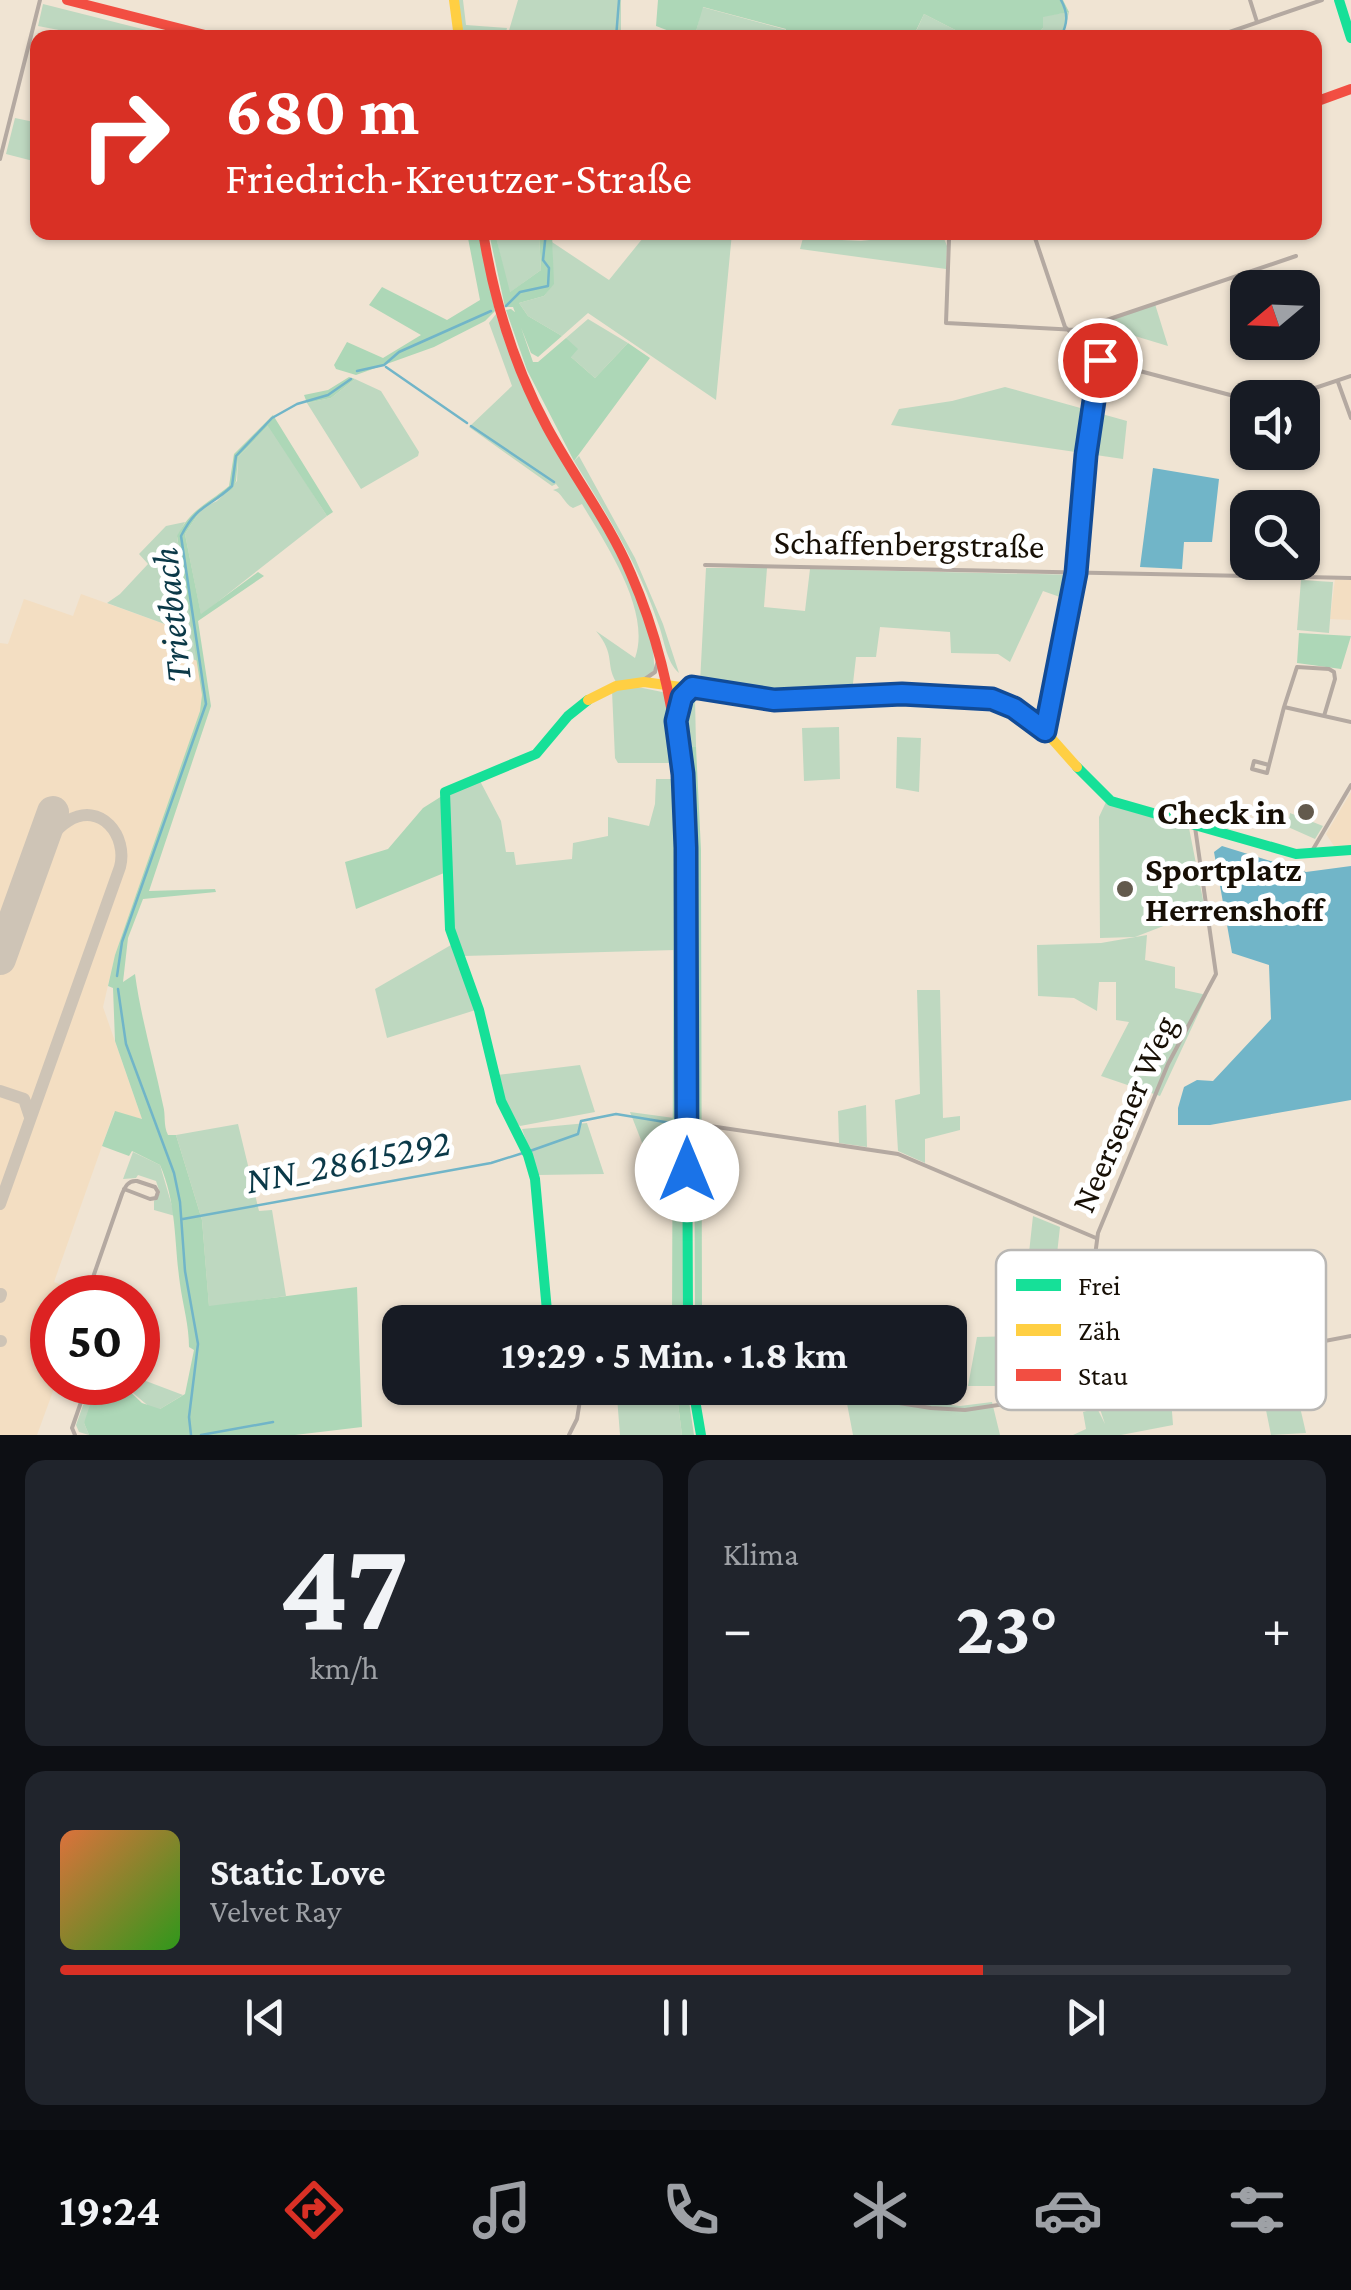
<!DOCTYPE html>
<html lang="de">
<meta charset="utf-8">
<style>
:root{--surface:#171b24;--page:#20242c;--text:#f1f3f6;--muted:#9ea1a6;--line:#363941;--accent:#d93025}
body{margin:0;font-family:"Crimson Pro",serif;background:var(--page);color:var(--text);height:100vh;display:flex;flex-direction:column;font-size:38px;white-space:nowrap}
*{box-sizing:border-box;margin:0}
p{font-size:32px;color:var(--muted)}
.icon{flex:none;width:55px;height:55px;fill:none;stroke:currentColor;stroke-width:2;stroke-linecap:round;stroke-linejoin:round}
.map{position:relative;height:1435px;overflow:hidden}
.sheet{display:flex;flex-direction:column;gap:25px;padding:25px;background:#0d0f14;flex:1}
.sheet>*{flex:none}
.banner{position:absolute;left:30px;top:30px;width:1292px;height:210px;border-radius:20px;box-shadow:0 2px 8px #0004;background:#d93025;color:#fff;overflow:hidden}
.needle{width:65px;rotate:251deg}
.fabs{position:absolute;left:1230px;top:270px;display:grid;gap:20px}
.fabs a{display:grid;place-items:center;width:90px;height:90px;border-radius:20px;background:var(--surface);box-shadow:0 2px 8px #0004;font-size:50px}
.speed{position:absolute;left:30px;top:1275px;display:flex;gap:20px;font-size:50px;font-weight:700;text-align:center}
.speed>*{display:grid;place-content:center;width:130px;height:130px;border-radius:50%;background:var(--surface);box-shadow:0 2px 8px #0004;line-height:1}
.speed .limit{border:15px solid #d22;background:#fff;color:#111}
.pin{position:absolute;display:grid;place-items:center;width:85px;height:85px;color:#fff;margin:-42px;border:5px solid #fff;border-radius:50%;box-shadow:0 2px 10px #0007}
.me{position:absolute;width:110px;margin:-55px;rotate:0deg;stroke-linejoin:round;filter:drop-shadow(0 0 8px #0008)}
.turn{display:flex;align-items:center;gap:35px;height:210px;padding:0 30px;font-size:45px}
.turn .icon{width:130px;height:130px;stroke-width:2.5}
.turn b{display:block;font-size:70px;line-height:85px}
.big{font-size:75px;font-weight:700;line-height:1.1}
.sheet .tile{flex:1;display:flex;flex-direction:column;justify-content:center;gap:15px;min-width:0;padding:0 35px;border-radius:20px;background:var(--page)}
.sheet .dial{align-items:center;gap:0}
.dial b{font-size:130px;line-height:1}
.song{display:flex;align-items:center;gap:30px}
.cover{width:120px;height:120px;border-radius:15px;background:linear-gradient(135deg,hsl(20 70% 55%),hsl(110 70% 35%))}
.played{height:10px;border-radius:5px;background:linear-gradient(90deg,var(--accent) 75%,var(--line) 75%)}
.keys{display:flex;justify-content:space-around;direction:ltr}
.heat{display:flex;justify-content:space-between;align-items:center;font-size:55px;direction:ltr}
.sheet .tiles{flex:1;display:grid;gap:25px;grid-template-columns:1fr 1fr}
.tile:last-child{grid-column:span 2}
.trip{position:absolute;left:382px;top:1305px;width:585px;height:100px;border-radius:20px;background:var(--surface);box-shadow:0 2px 8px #0004;font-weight:700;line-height:100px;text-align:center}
.menu{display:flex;height:160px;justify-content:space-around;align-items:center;background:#090b0e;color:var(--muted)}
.menu .icon{width:70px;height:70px}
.menu .on{color:var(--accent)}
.menu b{font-size:45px;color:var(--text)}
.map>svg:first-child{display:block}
.built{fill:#f3dec2}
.green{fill:#bed8c0}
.forest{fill:#add7b7}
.water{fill:#71b5c8}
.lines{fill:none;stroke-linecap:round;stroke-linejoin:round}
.stream{stroke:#71b5c8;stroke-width:2.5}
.taxiway{stroke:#cec4b6;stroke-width:12}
.runway{stroke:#cec4b6;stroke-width:32}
.street{stroke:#b4a9a1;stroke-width:4}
.fast{stroke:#16e098;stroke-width:10}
.slow{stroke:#ffcf43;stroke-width:10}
.jam{stroke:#f24e42;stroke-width:10}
.route-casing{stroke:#114b97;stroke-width:25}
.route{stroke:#1a73e8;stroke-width:18}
.poi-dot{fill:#635a4d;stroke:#fff;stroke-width:4}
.labels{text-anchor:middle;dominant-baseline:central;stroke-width:10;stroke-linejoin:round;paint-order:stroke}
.street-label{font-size:35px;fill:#170f05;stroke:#fff}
.poi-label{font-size:35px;font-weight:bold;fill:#170f05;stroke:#fff;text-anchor:end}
.water-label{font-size:38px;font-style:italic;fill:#0b3948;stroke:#fff}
.key{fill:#fff;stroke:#b9b7b4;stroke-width:2.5}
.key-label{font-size:28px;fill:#170f05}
</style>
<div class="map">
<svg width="1351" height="1435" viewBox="0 0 1351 1435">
<rect width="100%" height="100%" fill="#f0e4d3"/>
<path class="built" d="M 1335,579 L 1351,580 L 1351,620 L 1330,619 Z
M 81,594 L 181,630 L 175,652 L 198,661 L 202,695 L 200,711 L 115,955 L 103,1007 L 142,1119 L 114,1112 L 54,1282 L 74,1290 L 72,1297 L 52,1298 L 52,1382 L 56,1383 L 37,1435 L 0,1435 L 0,643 L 8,644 L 24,599 L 73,616 Z
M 1351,792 L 1351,846 L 1336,849 L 1326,834 Z"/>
<path class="green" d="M 458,0 L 463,0 L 466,25 L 507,28 L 505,37 L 463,37 Z
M 518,0 L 621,0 L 621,37 L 507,37 Z
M 43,4 L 166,35 L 165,37 L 85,37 L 85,35 L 38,26 Z
M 702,7 L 787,30 L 784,37 L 695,36 Z
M 1069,12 L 1063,37 L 1035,38 L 1043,28 L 1043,16 Z
M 924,14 L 969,37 L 913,38 Z
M 37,95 L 37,162 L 6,154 L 15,118 L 34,122 Z
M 495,233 L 539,233 L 541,270 L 509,293 Z
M 647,233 L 732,233 L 716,400 L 588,313 L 562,336 L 528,316 L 519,303 L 544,296 L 553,284 L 552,242 L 609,280 Z
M 931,233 L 952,233 L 943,236 L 947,246 L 946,269 L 800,249 L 803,238 L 861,241 Z
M 1155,304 L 1168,346 L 1115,330 L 1103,322 Z
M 496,314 C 506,346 518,377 533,407 C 568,474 658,596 654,670 L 646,677 L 616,682 C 605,663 616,655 596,631 L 635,658 C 652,611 605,543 582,504 L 573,508 C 564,504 562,492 553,490 L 559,488 L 556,484 L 552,486 L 469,427 L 512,386 L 489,323 Z
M 588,319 L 628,343 L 595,378 L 571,357 L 566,338 Z
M 355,379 L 381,391 L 419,452 L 418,456 L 361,489 L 307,403 L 331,398 Z
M 1005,387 L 1127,421 L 1123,459 L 891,425 L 899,409 L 952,401 Z
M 269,425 L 327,516 L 201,615 L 185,534 L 202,508 L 217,501 L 237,481 L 238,457 Z
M 579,456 L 635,558 L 663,624 L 679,673 C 666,662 664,638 658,623 C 639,565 606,513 574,461 Z
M 185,522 L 177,537 L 198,661 L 175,653 L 181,630 L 107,603 L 120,594 L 148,564 L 139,554 L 166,526 Z
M 706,568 L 767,568 L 764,607 L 805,611 L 810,569 L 1079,575 L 1074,602 L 1043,591 L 1010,662 L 998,654 L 951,653 L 950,632 L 880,627 L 876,657 L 856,657 L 852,692 L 781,697 L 704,686 L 700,683 Z
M 1301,580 L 1333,582 L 1329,633 L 1297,630 Z
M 638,687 L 667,693 L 673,763 L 618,763 L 615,758 L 612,691 Z
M 691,693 L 695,697 L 696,747 L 685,747 L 682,701 Z
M 839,727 L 840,779 L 804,781 L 802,728 Z
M 897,737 L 921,738 L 919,792 L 896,788 Z
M 479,779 L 501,821 L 506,852 L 514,852 L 516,865 L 572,859 L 573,843 L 608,836 L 608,817 L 649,826 L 655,804 L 656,779 L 674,779 L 675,950 L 463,956 L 482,1008 L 387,1038 L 375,989 L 451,945 L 445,907 L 442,796 Z
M 1106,802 L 1189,828 L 1205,910 L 1135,937 L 1100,938 L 1099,817 Z
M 1290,813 L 1323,826 L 1315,839 L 1288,827 Z
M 1147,935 L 1145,960 L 1175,967 L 1175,988 L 1207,995 L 1160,1096 L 1101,1076 L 1129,1022 L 1116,1020 L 1116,982 L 1099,982 L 1097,1011 L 1074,998 L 1038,996 L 1037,945 L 1101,943 Z
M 917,990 L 940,990 L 943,1118 L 960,1116 L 960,1130 L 925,1139 L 925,1163 L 898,1151 L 895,1100 L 920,1094 Z
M 580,1065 L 595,1112 L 520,1126 C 505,1115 501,1092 497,1075 Z
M 866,1105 L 867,1147 L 839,1143 L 838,1111 Z
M 630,1112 L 674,1118 L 674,1172 L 654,1173 Z
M 587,1123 L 604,1174 L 538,1175 L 522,1129 Z
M 238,1124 L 259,1211 L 272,1210 L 286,1296 L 209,1307 L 202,1220 L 176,1135 Z
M 133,1152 L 160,1165 L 175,1216 L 154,1210 L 154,1201 L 160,1193 L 156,1181 L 138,1175 L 136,1178 L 123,1179 Z
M 1033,1216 L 1060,1227 L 1046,1353 L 1018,1351 L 1009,1386 L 968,1386 L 977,1337 L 1020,1336 Z
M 1287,1351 L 1306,1433 L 1271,1435 L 1263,1395 L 1287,1382 L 1276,1354 Z
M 1169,1372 L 1173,1425 L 1121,1435 L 1073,1435 L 1086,1429 L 1083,1412 L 1097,1408 L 1105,1424 L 1090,1379 Z
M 138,1378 L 183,1395 L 160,1409 L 152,1409 L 121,1383 L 138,1382 Z
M 91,1383 L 104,1383 L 101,1397 L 84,1423 L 89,1435 L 79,1432 L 76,1425 Z
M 576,1388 L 676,1388 L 682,1435 L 620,1435 L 617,1397 L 577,1394 Z
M 845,1393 L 960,1406 L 992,1402 L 1000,1435 L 853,1435 Z"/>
<path class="forest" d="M 658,0 L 1063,0 L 1069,12 L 1043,17 L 1043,28 L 1035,37 L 969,37 L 924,14 L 913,37 L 784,38 L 786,29 L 703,7 L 695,35 L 702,37 L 685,37 L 656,26 Z
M 467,233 L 479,233 L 495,311 L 485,321 L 434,347 L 356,375 L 336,369 L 334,365 L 347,342 L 383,358 L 421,335 L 369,305 L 382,287 L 447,320 L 480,300 Z
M 489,233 L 495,233 L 510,292 L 541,270 L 539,233 L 552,233 L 554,284 L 544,296 L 519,303 L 528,316 L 562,336 L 538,357 L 531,353 L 513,307 L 505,307 Z
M 511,309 L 516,313 L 533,362 L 538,362 L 566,338 L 578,349 L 571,357 L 595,378 L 628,343 L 650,358 L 574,461 L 527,370 L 506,310 Z
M 349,377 L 355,379 L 331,398 L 307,403 L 304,395 L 328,390 Z
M 273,415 L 333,512 L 327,516 L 268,426 L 238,457 L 236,481 L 232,489 L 202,508 L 185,534 L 201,614 L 258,572 L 264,576 L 198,621 L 211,706 L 149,891 L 215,889 L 216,892 L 143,899 L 128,938 L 123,982 L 135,974 C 141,1019 154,1061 163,1105 C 166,1115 163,1125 168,1135 L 176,1135 L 202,1220 L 209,1306 L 357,1287 L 362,1427 L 295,1435 L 89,1435 L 84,1423 L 90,1405 L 101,1397 L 104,1383 L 121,1383 L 142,1403 L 160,1409 L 185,1394 L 194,1350 L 189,1347 C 189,1325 183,1306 180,1284 C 174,1242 177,1204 160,1165 L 132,1151 L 129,1156 L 102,1146 L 115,1111 L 142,1119 L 115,1041 L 113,988 L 108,986 L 115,955 L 200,711 L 202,695 L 177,536 C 191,509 206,505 229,486 L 234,454 Z
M 1299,633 L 1351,636 L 1341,669 L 1297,663 Z
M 667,693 L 683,815 L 683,1322 L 672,1322 L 674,779 Z
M 685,747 L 696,747 L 701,850 L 702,1322 L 695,1322 L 693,819 Z
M 442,796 L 444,873 L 356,909 L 345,862 L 388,849 L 423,808 Z
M 676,1388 L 687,1388 L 694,1435 L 682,1435 Z"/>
<path class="water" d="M 1153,468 L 1219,479 L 1212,542 L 1184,542 L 1182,569 L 1140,567 Z
M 1222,846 L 1306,872 L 1351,866 L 1351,1100 L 1210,1125 L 1178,1125 L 1178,1108 L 1184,1087 L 1197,1080 L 1213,1081 L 1271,1019 L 1269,965 L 1232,953 L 1214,852 Z"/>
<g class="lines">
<path class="stream" d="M 1061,0 C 1069,15 1067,23 1061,38
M 616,38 L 619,0
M 696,232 L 719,237 L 722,232
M 506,306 L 520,292 L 548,286 L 549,268 L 543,260 L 546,232
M 386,367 L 467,423
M 357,371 L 384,365 L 399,352 L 491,311
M 471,426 L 554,482
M 117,976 L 122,942 L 206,704 L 181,536 C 197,504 209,508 232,486 L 236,456 L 272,418 L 297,404 L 328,395 L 351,379
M 118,989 L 126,1044 L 174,1173 L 180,1202 L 185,1271 L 198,1344 L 189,1417 L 191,1435
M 530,1151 L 578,1134 L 581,1121 L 616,1114 L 677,1124
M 183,1219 L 491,1163 L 523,1153
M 201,1435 L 273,1422"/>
<path class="taxiway" d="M 0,1091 L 24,1099 L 30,1117
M 0,1204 L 120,867 C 128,836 101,801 68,821 C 55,829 44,845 36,858
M 0,1297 L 1,1294
M 0,1341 L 1,1341"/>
<path class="runway" d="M 0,959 L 53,812"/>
<path class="street" d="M 1250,0 L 1257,22
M 1212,38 L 1322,0
M 0,159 L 40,0
M 1033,232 L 1065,327 L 1102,361 L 1234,396 L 1309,390 L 1351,376
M 949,240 L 946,323 L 1077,330 L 1296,256
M 1338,382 L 1351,418
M 705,565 L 1351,578
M 645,679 L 655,672 L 658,660
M 1324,716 L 1335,679 L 1334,672 L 1329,669 L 1297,667 L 1284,707 L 1351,722
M 676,721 L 681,700 L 690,689
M 1045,731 L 1075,573 L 1086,455 L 1100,360
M 1269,765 L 1267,773 L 1252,769 L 1254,761 L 1269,765 L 1284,707
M 1312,851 L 1351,785
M 703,1125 L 898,1154 L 1096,1238
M 92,1298 L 91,1283 L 122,1194 C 125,1187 128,1180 137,1181 L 155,1187 L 158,1192 L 156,1198 L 150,1199 L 124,1189
M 1080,1378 L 1179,1369 L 1351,1336
M 803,1388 L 931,1408 L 965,1410 L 1057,1396 L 1070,1392 L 1078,1385 L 1098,1233 L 1168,1064 L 1216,974 L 1195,827
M 75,1435 L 72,1428 L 88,1382
M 569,1435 L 577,1419 L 582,1388"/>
<path class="fast" d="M 1339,0 L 1351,38
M 1077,767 L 1111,801 L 1296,854 L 1351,850
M 686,850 L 688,1322
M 548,1322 L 535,1179 L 528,1155 L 501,1101 L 479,1010 L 450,929 L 445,792 L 536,754 L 568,716 L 588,700
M 693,1388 L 701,1435"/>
<path class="slow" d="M 454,0 L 459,38
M 816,232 L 886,232
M 588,700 L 616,686 L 644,682 L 769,699 L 902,694 L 997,700 L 1019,710 L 1045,731 L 1077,767"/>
<path class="jam" d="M 67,0 L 217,38
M 1315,102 L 1351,89
M 483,232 C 494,301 514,366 547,427 C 574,477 609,522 631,574 C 669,661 683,755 686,850"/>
</g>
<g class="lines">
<g class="route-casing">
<path id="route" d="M 687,1170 L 686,848 L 683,774 L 676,721 L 682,697 L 692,687 L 774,700 L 902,694 L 992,699 L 1014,708 L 1045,731 L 1076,573 L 1086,455 L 1100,360"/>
</g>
<use href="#route" class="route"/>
</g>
<g class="poi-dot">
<circle cx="1306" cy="812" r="10"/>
<circle cx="1125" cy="889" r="10"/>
</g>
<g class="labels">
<g class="street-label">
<text transform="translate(909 544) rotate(1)">Schaffenbergstraße</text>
<text transform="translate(1124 1114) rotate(-66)">Neersener Weg</text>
</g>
<g class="poi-label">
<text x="1286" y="812">Check in</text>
<text x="1145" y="869" text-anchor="start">Sportplatz<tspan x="1145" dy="40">Herrenshoff</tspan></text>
</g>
<g class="water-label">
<text transform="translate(171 615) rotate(-96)">Trietbach</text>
<text transform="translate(348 1161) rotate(-11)">NN_28615292</text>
</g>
</g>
<rect x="996" y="1250" width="330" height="160" rx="15" class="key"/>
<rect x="1016" y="1279" width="45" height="12" fill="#16e098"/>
<rect x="1016" y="1324" width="45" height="12" fill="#ffcf43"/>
<rect x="1016" y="1369" width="45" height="12" fill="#f24e42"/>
<g class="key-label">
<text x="1078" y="1295">Frei</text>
<text x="1078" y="1340">Zäh</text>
<text x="1078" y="1385">Stau</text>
</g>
</svg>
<div class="fabs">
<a><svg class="needle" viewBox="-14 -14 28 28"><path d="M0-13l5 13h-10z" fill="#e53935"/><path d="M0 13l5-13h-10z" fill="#9ea1a6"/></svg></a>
<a><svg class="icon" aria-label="sound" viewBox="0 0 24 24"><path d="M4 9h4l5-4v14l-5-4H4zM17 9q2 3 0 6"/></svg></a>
<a><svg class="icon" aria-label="search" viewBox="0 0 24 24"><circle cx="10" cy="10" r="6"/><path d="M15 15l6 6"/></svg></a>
</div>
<div class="speed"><div class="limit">50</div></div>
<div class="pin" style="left:1100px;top:360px;background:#d93025"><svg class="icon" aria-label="arrive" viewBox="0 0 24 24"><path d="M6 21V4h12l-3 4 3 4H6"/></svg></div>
<svg class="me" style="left:687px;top:1170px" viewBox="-20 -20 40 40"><circle r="19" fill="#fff"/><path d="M0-13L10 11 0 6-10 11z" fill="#1a73e8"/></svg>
<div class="trip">19:29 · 5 Min. · 1.8 km</div>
<div class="banner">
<div class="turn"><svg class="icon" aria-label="right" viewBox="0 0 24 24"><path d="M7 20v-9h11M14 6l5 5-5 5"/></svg><div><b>680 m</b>Friedrich-Kreutzer-Straße</div></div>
</div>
</div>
<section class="sheet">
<div class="tiles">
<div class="tile dial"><b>47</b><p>km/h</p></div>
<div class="tile"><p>Klima</p>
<div class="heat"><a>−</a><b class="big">23°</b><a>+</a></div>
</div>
<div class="tile">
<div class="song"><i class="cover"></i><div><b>Static Love</b><p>Velvet Ray</p></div></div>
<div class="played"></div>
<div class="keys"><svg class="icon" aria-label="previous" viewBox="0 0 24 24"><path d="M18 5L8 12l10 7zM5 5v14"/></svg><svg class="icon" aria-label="pause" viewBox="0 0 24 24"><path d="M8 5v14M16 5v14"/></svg><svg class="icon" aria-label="next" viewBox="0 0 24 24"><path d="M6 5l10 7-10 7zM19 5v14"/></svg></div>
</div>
</div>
</section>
<nav class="menu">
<b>19:24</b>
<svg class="icon on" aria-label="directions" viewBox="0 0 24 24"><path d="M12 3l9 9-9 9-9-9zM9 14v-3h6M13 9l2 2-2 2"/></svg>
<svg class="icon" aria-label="music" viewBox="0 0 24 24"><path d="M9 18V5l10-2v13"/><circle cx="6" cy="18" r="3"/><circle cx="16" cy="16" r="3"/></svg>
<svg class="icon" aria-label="phone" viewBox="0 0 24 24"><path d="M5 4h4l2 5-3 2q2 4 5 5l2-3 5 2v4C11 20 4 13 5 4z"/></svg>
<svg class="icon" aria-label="climate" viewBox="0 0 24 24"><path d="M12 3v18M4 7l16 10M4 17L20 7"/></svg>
<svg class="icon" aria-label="car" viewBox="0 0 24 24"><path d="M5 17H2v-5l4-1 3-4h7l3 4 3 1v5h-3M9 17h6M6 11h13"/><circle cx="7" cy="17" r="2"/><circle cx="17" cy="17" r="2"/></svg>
<svg class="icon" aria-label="filters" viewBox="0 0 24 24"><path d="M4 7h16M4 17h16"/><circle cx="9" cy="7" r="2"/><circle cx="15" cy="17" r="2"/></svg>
</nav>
